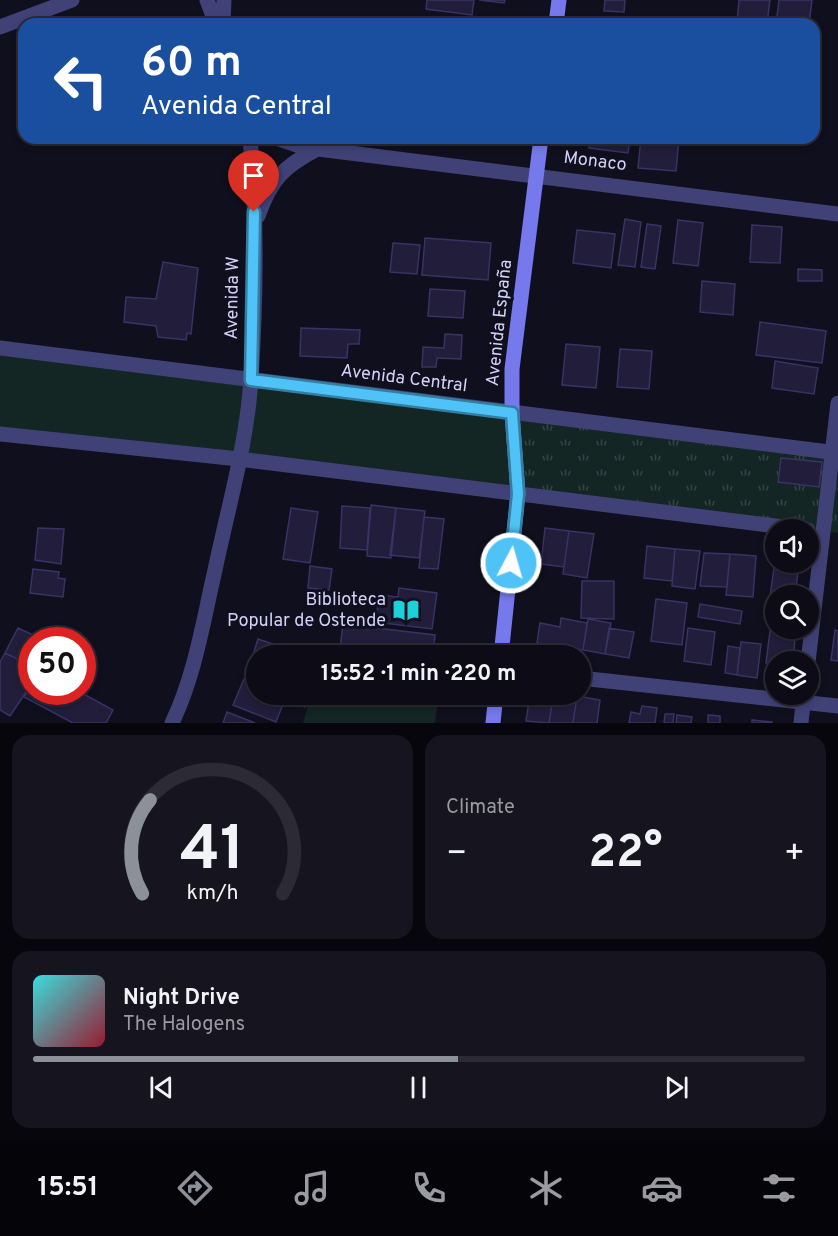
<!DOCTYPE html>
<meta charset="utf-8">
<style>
:root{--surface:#0c0b16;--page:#15141f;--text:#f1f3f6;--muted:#9a9ba1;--line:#2c2b35;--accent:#8c9099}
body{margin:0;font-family:Overpass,sans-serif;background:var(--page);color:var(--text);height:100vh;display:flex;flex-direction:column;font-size:22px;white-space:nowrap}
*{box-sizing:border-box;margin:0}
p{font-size:20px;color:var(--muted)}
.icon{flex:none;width:33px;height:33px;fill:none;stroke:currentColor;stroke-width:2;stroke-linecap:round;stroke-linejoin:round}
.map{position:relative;height:723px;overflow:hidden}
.side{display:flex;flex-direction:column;gap:12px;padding:12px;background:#07060c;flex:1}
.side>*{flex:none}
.banner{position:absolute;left:18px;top:18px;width:802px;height:126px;border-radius:18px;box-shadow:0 3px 9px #0003,0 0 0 2px var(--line);background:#1a4fa0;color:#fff;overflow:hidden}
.fabs{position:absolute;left:765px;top:519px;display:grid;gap:12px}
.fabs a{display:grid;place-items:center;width:54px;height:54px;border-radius:50%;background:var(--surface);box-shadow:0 3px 9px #0003,0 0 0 2px var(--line);font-size:30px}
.speed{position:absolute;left:18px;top:627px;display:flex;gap:12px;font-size:30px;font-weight:700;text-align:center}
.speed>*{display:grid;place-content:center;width:78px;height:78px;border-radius:50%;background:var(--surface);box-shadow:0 3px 9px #0003,0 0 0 2px var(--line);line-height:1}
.speed .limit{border:9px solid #d22;background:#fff;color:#111}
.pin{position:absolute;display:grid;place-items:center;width:51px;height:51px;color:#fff;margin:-62px -26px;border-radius:50% 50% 50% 0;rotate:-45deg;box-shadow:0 0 6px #0007}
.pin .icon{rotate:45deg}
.me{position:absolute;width:66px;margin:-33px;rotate:6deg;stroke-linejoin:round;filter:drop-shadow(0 0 4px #0008)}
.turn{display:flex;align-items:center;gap:21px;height:126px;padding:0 24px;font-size:27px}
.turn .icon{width:78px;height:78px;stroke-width:2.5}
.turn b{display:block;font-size:42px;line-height:51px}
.big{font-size:45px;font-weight:700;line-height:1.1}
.side .tile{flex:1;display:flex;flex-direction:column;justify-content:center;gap:9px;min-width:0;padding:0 21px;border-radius:18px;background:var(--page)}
.side .dial{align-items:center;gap:0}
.dial svg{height:156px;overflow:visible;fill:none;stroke:var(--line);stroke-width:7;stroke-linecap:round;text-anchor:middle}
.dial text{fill:var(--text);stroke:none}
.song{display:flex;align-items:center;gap:18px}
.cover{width:72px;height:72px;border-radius:9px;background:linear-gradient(135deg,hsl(180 70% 55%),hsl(350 70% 35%))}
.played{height:6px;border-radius:3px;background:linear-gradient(90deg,var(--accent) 55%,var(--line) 55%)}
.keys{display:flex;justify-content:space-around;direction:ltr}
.heat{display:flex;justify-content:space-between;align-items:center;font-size:33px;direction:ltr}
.side .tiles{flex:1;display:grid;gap:12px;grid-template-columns:1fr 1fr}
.tile:last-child{grid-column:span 2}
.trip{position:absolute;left:246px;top:645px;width:345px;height:60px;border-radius:30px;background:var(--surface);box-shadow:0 3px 9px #0003,0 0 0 2px var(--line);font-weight:700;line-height:60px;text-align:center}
.tabs{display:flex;height:96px;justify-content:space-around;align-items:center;background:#050409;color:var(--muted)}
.tabs .icon{width:42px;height:42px}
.tabs .on{color:var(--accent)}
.tabs b{font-size:27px;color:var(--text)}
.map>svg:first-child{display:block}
.grass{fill:#132624}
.park{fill:url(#park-tufts)}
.building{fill:#211d3b;stroke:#393264;stroke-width:1.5}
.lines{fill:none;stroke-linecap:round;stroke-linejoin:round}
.minor{stroke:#404176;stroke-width:15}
.secondary{stroke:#7579ec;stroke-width:15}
.route-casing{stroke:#337fa1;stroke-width:15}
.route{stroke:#4fc3f7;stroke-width:10}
.labels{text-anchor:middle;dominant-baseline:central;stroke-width:6;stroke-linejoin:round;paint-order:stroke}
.street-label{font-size:18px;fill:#d3d1f9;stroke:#100f1d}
.poi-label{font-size:18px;fill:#d3d1f9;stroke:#100f1d;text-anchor:end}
</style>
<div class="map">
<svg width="838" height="723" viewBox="0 0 838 723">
<defs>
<pattern id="park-tufts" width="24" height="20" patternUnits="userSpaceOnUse" patternTransform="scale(1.5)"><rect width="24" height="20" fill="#132624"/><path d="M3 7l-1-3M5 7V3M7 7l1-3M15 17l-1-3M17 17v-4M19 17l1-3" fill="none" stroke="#344445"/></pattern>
</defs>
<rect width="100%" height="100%" fill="#100f1d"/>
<path class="grass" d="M 0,348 L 512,413 L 518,493 L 0,434 Z
M 412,694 L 438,698 L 435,723 L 303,723 L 311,695 Z"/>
<path class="park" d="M 512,413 L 838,457 L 838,533 L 518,493 Z"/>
<path class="building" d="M 427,0 L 474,0 L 472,15 L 426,9 Z
M 479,0 L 505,0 L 504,3 Z
M 605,0 L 625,0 L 624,12 L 604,11 Z
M 739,0 L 770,0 L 767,24 L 737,22 Z
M 779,0 L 812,0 L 809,24 L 776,24 Z
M 692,17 L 734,20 L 734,24 L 691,24 Z
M 591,138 L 630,138 L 628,153 L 589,148 Z
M 641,138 L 679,138 L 676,171 L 638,168 Z
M 625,219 L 641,222 L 635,267 L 618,265 Z
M 678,220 L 703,223 L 698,266 L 673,263 Z
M 647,224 L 661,226 L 655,269 L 641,267 Z
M 752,225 L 782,227 L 780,263 L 750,262 Z
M 577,230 L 615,234 L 611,268 L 573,263 Z
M 425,238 L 491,243 L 488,280 L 422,275 Z
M 393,243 L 420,245 L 417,274 L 390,272 Z
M 163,262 L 198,268 L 191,334 L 187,333 L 186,340 L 158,337 L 156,326 L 124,322 L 126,297 L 156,299 Z
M 798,269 L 822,270 L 822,281 L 798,281 Z
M 702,281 L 735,284 L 733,315 L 700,312 Z
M 430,289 L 465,291 L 463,318 L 428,316 Z
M 760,322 L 826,331 L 822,363 L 756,355 Z
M 301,328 L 360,330 L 359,344 L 348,344 L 347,358 L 300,356 Z
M 445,334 L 462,335 L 461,359 L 437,358 L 436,367 L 422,367 L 423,347 L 444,348 Z
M 566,344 L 600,347 L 596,388 L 562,385 Z
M 620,349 L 652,351 L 649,389 L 617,387 Z
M 775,361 L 818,368 L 814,394 L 772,388 Z
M 781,458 L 822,462 L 819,487 L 778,482 Z
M 371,505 L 396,508 L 391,558 L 367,556 Z
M 342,506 L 370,508 L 367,550 L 340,548 Z
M 291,508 L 318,512 L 310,563 L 283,559 Z
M 396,508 L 425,511 L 419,558 L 390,555 Z
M 424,517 L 444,519 L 438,569 L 419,568 Z
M 38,528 L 64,529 L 61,564 L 35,560 Z
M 545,528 L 569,531 L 564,567 L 541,564 Z
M 569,531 L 594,534 L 587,578 L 563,574 Z
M 647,546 L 675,549 L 672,581 L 644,578 Z
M 675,549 L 700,551 L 695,589 L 672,586 Z
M 704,553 L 730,554 L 727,587 L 700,586 Z
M 730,554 L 756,556 L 753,597 L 726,595 Z
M 775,561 L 799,564 L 795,596 L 776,596 L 776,605 L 769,604 Z
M 310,566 L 332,569 L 329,590 L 308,588 Z
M 33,569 L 59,572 L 58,578 L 65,579 L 63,597 L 30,593 Z
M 582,581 L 614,581 L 614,619 L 581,618 Z
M 399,588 L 437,593 L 432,629 L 376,622 L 379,595 L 398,597 Z
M 656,599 L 687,603 L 682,645 L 651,641 Z
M 700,604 L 742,611 L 740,624 L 698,617 Z
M 772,615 L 776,615 L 776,628 L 796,628 L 793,662 L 766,663 Z
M 561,618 L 587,623 L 583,650 L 537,643 L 540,623 L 560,627 Z
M 588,619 L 611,623 L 605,654 L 583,650 Z
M 343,624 L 435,635 L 433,656 L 339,656 Z
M 18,628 L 44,640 L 32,640 L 32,666 L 5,653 Z
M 609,628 L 634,632 L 629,658 L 605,654 Z
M 688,628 L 715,632 L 711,665 L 684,661 Z
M 835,630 L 838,631 L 838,661 L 831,660 Z
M 258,639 L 288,649 L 286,656 L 256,656 L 256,663 L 251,661 Z
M 741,642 L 761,644 L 757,678 L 737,675 Z
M 728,646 L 740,648 L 737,675 L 725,673 Z
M 5,653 L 32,666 L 32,683 L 10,716 L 0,710 L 0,662 Z
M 244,679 L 256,684 L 256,694 L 268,694 L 267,698 L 283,704 L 276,722 L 233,705 Z
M 32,683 L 32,692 L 80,692 L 113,710 L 106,723 L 73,723 L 24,697 Z
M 293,694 L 309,694 L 305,707 L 290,702 Z
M 530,694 L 553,696 L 549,723 L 526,721 Z
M 577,696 L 600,700 L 597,723 L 573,723 Z
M 553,699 L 576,703 L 573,723 L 549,723 Z
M 642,706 L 657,708 L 655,723 L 629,723 L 631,712 L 640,714 Z
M 227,712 L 255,723 L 223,723 Z
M 665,714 L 674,714 L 673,723 L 664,723 Z
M 677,715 L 692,717 L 691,723 L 676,723 Z
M 708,715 L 720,716 L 720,723 L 708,723 Z
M 752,720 L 772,722 L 772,723 L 752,723 Z"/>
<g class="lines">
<path class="minor" d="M 207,0 L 216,24
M 223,24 L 224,0
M 0,27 L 72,0
M 276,138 L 302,147 L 838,214
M 258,216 C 271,179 284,166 319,148
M 0,348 L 838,453
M 0,434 L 239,459 L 808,530
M 808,662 L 838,403
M 580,678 L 838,706
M 172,723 C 195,675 203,622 215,570 C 228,508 247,443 251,379 C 256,302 257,214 250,138
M 801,723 L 804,694"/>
<path class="secondary" d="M 556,24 L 559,0
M 501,656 L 518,493 L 512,413 L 512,369 L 541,138
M 493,723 L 496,694"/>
</g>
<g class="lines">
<g class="route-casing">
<path id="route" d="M 254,212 L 251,380 L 512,413 L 518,494 L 511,563"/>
</g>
<use href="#route" class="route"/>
</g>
<defs>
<g id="library-bare" transform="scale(2.07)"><path d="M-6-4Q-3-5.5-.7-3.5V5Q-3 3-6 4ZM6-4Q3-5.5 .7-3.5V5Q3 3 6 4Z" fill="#1ed0d7" stroke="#100f1d" stroke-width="2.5" paint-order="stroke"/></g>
</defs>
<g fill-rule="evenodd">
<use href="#library-bare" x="406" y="610"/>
</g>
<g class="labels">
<g class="street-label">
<text transform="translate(595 162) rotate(7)">Monaco</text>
<text transform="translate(233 298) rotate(-89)">Avenida W</text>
<text transform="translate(500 323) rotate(-84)">Avenida España</text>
<text transform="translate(404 379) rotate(7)">Avenida Central</text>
</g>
<g class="poi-label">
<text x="386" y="600">Biblioteca<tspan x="386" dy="21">Popular de Ostende</tspan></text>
</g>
</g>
</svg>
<div class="fabs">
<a><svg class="icon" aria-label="sound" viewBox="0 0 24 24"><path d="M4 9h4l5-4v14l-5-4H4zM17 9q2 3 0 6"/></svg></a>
<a><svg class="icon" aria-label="search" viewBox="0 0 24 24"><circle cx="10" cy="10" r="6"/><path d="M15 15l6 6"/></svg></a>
<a><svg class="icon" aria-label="layers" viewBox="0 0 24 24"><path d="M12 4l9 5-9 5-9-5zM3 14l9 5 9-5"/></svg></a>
</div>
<div class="speed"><div class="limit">50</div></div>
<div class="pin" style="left:254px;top:212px;background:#d93025"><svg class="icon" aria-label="arrive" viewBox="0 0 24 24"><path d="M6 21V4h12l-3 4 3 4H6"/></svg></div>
<svg class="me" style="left:511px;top:563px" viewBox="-20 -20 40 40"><circle r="17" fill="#4fc3f7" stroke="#fff" stroke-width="3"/><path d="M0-11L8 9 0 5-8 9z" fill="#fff"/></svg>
<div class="trip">15:52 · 1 min · 220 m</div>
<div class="banner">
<div class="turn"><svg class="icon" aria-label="left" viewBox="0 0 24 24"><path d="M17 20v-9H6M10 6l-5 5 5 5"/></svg><div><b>60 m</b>Avenida Central</div></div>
</div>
</div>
<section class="side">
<div class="tiles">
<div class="tile dial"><svg viewBox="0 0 100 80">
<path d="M14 69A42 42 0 1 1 86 69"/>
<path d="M14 69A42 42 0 0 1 18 21" stroke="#8c9099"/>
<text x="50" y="56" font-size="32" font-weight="700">41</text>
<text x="50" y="72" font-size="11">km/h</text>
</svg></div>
<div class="tile"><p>Climate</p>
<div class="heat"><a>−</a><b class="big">22°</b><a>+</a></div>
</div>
<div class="tile">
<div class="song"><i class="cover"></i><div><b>Night Drive</b><p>The Halogens</p></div></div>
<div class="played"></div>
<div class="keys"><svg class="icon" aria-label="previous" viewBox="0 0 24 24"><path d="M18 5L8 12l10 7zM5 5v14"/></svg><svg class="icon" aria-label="pause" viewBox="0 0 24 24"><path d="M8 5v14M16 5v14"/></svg><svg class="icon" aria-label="next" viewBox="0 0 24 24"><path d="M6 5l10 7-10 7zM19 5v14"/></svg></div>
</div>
</div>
</section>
<nav class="tabs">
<b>15:51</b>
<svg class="icon on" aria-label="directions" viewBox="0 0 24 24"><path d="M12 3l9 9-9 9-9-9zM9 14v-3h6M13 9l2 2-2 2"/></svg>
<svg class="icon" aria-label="music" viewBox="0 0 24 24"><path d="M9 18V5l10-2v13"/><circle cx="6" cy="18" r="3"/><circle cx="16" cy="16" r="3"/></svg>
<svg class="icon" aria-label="phone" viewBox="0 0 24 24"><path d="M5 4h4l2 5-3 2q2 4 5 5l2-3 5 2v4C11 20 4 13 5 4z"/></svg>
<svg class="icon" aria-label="climate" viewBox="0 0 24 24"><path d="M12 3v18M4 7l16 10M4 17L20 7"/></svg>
<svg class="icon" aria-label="car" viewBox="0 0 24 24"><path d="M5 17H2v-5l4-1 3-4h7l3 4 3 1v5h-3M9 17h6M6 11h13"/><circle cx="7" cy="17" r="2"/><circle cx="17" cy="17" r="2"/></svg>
<svg class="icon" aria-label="filters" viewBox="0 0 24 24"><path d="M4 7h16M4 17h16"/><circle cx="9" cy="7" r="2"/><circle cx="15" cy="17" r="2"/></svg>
</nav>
